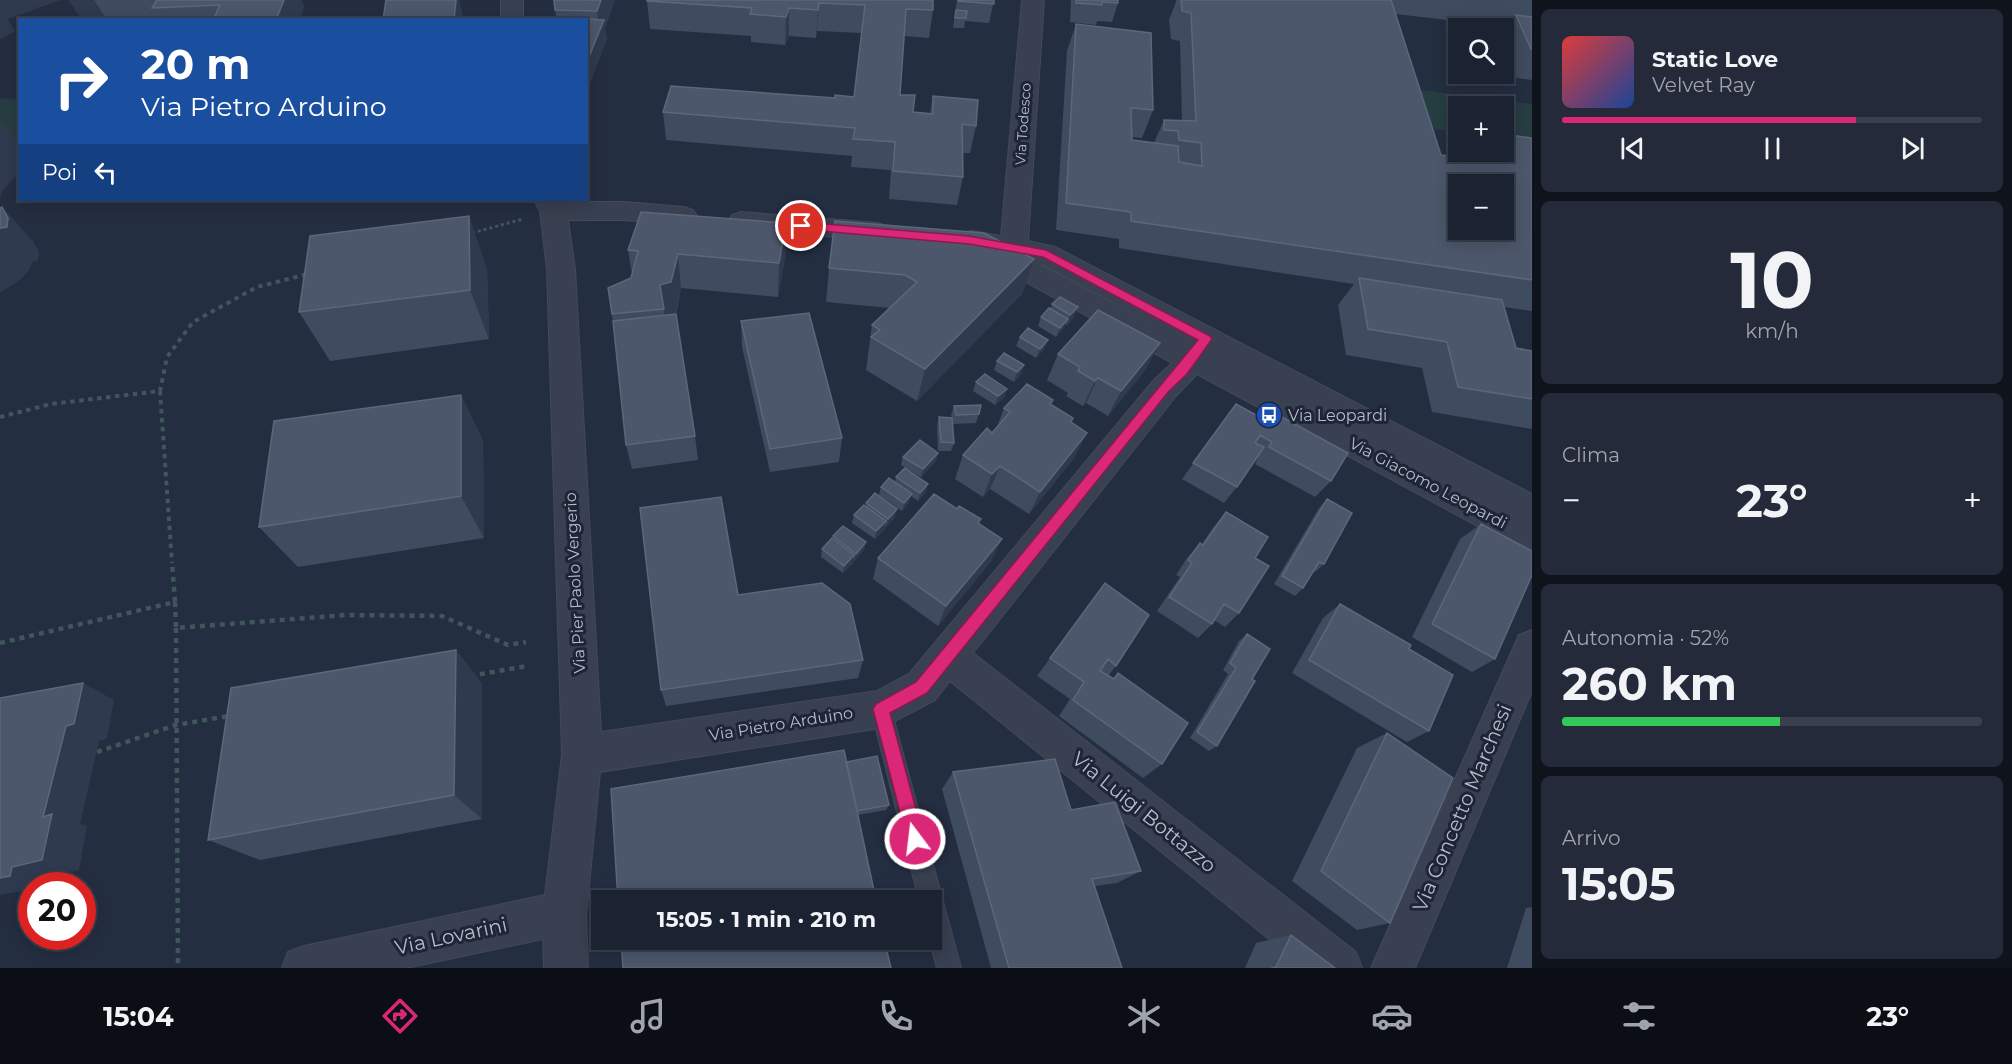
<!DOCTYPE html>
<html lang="it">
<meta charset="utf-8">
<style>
:root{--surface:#1b2231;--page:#242a39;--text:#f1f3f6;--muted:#a0a4ab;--line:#393f4d;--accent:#db2777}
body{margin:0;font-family:Montserrat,sans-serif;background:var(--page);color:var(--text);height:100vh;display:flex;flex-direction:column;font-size:22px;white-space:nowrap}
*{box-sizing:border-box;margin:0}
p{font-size:20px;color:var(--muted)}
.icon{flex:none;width:33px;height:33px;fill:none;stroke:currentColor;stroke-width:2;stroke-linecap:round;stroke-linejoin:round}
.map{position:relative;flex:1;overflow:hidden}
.panel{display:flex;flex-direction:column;gap:9px;padding:9px;background:#0f131b;width:480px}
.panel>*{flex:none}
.guide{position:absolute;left:18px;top:18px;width:570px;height:183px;border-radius:0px;box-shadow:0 3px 15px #0003,0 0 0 2px var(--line);background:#1a4fa0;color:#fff;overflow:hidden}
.buttons{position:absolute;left:1448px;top:18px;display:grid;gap:12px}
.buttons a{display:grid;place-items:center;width:66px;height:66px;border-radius:0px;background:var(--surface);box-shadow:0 3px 15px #0003,0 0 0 2px var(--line);font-size:30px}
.speed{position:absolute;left:18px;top:872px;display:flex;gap:12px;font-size:30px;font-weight:700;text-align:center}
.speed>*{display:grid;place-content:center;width:78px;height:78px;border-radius:50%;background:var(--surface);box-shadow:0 3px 15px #0003,0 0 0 2px var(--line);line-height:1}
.speed .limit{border:9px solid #d22;background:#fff;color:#111}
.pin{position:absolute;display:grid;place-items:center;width:51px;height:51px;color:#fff;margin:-26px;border:3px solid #fff;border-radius:50%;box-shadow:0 2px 6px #0007}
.me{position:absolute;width:66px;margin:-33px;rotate:345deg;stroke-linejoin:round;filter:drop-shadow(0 0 4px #0008)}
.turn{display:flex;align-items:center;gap:21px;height:126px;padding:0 24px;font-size:27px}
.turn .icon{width:78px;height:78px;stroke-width:2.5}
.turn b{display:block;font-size:42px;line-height:51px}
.then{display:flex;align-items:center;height:57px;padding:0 24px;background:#0003;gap:12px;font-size:22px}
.big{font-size:45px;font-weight:700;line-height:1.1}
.panel .card{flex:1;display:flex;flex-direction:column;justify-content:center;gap:9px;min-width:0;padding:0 21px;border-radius:9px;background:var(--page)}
.panel .dial{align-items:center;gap:0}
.dial b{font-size:78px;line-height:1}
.song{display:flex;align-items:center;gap:18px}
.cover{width:72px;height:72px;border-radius:9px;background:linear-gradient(135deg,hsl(0 70% 55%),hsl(220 70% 35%))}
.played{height:6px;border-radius:3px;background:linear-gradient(90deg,var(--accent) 70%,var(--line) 70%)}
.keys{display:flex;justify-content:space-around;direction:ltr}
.heat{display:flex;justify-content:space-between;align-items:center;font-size:33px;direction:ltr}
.charge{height:9px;border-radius:4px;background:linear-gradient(90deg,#34c759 52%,var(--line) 0)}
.trip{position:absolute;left:591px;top:890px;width:351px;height:60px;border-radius:0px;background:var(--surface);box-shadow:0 3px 15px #0003,0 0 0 2px var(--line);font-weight:700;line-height:60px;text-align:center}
.tab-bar{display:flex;height:96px;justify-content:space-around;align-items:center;background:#0b0e14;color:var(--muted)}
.tab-bar .icon{width:42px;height:42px}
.tab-bar .active{color:var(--accent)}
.tab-bar b{font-size:27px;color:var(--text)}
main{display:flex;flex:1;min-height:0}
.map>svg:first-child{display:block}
.green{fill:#263d42}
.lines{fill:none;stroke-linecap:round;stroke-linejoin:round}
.lane-casing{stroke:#42495a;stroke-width:2}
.street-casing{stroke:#42495a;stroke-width:2}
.path-far2{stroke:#3f565a;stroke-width:3;stroke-dasharray:3 3;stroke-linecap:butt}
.path-far1{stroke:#3f565a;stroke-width:4;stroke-dasharray:4.5 4.5;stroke-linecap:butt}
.path{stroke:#3f565a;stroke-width:4.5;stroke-dasharray:5 5;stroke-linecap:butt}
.lane{fill:#384051;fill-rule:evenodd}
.street{fill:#384051;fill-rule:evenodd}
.wall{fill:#3f4b5f}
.shaded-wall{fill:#2f3a4e}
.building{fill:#4c576b;stroke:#5c677a;stroke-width:1.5;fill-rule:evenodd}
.route{fill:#db2777;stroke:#8e194d;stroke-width:1.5}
.labels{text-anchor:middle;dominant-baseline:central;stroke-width:6;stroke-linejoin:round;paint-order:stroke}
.far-street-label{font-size:14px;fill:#b5bccb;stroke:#1d2536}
.poi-label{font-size:16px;fill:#b5bccb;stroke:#1d2536;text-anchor:start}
.street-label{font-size:16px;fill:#b5bccb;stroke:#1d2536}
.near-street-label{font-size:20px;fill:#b5bccb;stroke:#1d2536}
</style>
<main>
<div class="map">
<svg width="1532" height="968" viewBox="0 0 1532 968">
<rect width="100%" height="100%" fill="#242e41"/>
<path class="green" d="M 1404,88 L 1532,104 L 1532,142 L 1503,138 L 1503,106 L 1458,106 L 1458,132 L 1414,126 Z
M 0,98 L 19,99 L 20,145 L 0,146 Z"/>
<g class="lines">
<g class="lane-casing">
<path id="lane" d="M 881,699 L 888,702 L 891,709 L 961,968 L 937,968 L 929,939 L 932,939 L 932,900 L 919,900 L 871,709 L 874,702 Z"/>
</g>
<g class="street-casing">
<path id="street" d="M 501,0 L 523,0 L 523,20 L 501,20 Z
M 1022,0 L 1044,0 L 1028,241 L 1055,247 L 1532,494 L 1532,553 L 1520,549 L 1197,374 L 1176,396 L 973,653 L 1356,952 L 1362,968 L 1305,968 L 950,681 L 935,700 L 881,728 L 600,772 L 586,916 L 588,968 L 544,968 L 543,939 L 406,968 L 282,968 L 288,952 L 304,946 L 545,895 L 562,755 L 547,269 L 540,211 L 534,200 L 560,200 L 561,202 L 624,202 L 684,207 L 693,210 L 697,216 L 693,222 L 684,225 L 624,220 L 568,220 L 575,269 L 601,732 L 877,691 L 909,674 L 1154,380 L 1172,363 L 1022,280 L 1004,256 L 962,247 L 958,240 L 962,233 L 972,231 L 1001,236 ZM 1040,263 L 1163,329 L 1042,266 Z
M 741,212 L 878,223 L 887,226 L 891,232 L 887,238 L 878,241 L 732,227 L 728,221 L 732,215 Z
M 1532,630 L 1532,691 L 1415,968 L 1371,968 L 1519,635 Z"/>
</g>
<path class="path-far2" d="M 472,233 L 523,219"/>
<path class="path-far1" d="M 160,391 L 172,563
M 0,417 L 51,404 L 160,391 L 167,357 L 193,322 L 257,287 L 308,274"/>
<path class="path" d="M 175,602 L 176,628 L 346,615 L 442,616 L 508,645 L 526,642
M 176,628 L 178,968
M 0,643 L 175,602 L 172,562
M 470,676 L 527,666
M 97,752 L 176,725 L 229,716"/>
<use href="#lane" class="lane"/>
<use href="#street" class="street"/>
</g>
<path class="wall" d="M 69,0 L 301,0 L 304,6 L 300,20 L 82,20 Z
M 615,0 L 605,28 L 607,39 L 586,93 L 586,20 L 557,20 L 555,10 Z
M 933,0 L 933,10 L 929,38 L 904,36 L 900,95 L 913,112 L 930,113 L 933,96 L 976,126 L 970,153 L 962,153 L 963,177 L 957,205 L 889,199 L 891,170 L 851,167 L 852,156 L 666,140 L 663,112 L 854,97 L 862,33 L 817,31 L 816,38 L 789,36 L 785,45 L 751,42 L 751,36 L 650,29 L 647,1 Z
M 957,0 L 994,0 L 989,23 L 965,21 L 964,28 L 953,28 Z
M 1071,0 L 1118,0 L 1118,3 L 1112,22 L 1097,21 L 1096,25 L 1070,22 Z
M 1176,0 L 1532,0 L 1532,80 L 1510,77 L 1503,60 L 1503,33 L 1507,27 L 1396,14 L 1441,155 L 1471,159 L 1476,152 L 1503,152 L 1532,138 L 1532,311 L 1504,307 L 1516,348 L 1532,351 L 1532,429 L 1432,412 L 1422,368 L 1346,355 L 1338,305 L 1354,284 L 1119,248 L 1119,239 L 1056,230 L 1067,51 L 1076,24 L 1153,110 L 1142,138 L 1132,137 L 1132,140 L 1154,143 L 1164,120 L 1182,121 L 1180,41 L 1171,39 L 1169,20 L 1176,2 Z
M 347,200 L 383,200 L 348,203 Z
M 835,221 L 1023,293 L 917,401 L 866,370 L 872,325 L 890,308 L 826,302 L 829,268 Z
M 786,223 L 785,257 L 778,297 L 681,288 L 676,315 L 695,436 L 698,460 L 632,469 L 626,445 L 612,314 L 631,278 L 632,274 L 628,250 Z
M 487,268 L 489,339 L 330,361 L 299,312 Z
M 1052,304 L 1074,317 L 1067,325 L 1065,324 L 1064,328 L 1056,337 L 1038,326 L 1041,317 L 1050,309 Z
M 741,321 L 842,438 L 839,462 L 770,472 L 742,347 Z
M 1020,337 L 1044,349 L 1036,358 L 1016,346 Z
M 1058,354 L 1146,369 L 1108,416 L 1086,403 L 1083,406 L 1066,396 L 1068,393 L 1047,380 Z
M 997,361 L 1024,365 L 1021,374 L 1014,382 L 994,370 Z
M 976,382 L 1007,389 L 1004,398 L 995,405 L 973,391 Z
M 461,395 L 483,441 L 484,538 L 298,567 L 259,527 Z
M 1236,404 L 1264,420 L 1271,411 L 1331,481 L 1315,497 L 1255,464 L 1258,458 L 1257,458 L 1237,487 L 1224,503 L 1182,479 Z
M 1051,405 L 1071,423 L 1075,457 L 1029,514 L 990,489 L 983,497 L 955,479 L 963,455 L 992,433 L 997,427 L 1004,408 Z
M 954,406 L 979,414 L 976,423 L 953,424 L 952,418 L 954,443 L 951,451 L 938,451 L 937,426 L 939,417 L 952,418 L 951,415 Z
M 938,453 L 936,461 L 921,477 L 901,465 L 903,457 Z
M 896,477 L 926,492 L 918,501 L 911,496 L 909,502 L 902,511 L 879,495 L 881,487 L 895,483 Z
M 1327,499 L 1324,564 L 1315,572 L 1314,571 L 1303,588 L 1295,596 L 1274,584 L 1319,508 Z
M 866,503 L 895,517 L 886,527 L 885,526 L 885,529 L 875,539 L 852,523 L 854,515 L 866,506 Z
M 1226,512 L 1255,558 L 1239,613 L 1225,627 L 1214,620 L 1212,624 L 1198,638 L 1157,611 L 1180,577 L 1176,575 L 1187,558 L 1200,543 L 1202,544 L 1213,528 Z
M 979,523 L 992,560 L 938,626 L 873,579 L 878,558 Z
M 1481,524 L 1495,659 L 1472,672 L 1412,637 L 1460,539 Z
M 833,536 L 866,542 L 864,550 L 854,561 L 853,560 L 853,563 L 843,573 L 821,557 L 822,549 L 832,538 Z
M 1105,583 L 1116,666 L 1108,676 L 1113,679 L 1118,673 L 1162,764 L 1143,778 L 1059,716 L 1070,699 L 1037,676 Z
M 738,595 L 863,660 L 858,678 L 666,706 L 661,690 Z
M 1340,604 L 1409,649 L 1429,731 L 1407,742 L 1292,673 L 1323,618 Z
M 1247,634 L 1252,679 L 1217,746 L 1209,751 L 1190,738 L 1228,674 L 1223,670 L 1239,641 Z
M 456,650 L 482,684 L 482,819 L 260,860 L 208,840 Z
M 1387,733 L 1390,923 L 1357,930 L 1292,881 L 1357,748 Z
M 846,762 L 889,805 L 886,810 L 858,815 Z
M 953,772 L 1071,810 L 1141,871 L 1117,883 L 1095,886 L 1122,968 L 991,968 L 942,789 Z
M 1532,907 L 1532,968 L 1507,968 L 1526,908 Z
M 1291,935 L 1335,968 L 1245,968 L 1256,943 Z"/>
<path class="shaded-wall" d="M 0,0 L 61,0 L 8,19 L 15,32 L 0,39 Z
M 69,0 L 94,0 L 107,20 L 82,20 Z
M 283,0 L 301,0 L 304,6 L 300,20 L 276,20 Z
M 456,0 L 459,0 L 464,20 L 454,20 Z
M 601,0 L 615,0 L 605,28 L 607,39 L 586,93 L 586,64 L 600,30 L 597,11 Z
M 819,3 L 817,31 L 816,38 L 818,10 Z
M 789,8 L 789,36 L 785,45 L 786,17 Z
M 3,123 L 20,143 L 20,172 L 4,189 L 0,197 L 0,126 Z
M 2,207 L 33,241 L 39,252 L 38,261 L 32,262 L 30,269 L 21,279 L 0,293 L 0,228 Z
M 469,216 L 487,268 L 489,339 L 470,290 Z
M 786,223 L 785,257 L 778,297 L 779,263 Z
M 678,254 L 681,288 L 675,315 L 665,318 L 660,285 Z
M 1034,259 L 1023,293 L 917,401 L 925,369 Z
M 1078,307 L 1074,317 L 1067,325 L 1070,315 Z
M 1068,319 L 1064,328 L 1056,337 L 1060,328 Z
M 1048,340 L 1044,349 L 1036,358 L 1040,349 Z
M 1160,343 L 1146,369 L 1108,416 L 1121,391 Z
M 1024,365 L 1021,374 L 1014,382 L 1017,372 Z
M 1098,378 L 1086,403 L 1083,406 L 1095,381 Z
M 1007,389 L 1004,398 L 995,405 L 998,396 Z
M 461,395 L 483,441 L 484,538 L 461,496 Z
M 1087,433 L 1075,457 L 1029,514 L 1040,492 Z
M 938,453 L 936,461 L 921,477 L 923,469 Z
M 1000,466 L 990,489 L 983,497 L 992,474 Z
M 928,484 L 926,492 L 918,501 L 920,493 Z
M 912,494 L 909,502 L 902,511 L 904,503 Z
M 897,509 L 895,517 L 886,527 L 888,519 Z
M 886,521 L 885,529 L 875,539 L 876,531 Z
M 1002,539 L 992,560 L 938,626 L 946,606 Z
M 866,542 L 864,550 L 854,561 L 856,554 Z
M 854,555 L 853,563 L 843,573 L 844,566 Z
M 456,650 L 482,684 L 482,819 L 454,795 Z
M 83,683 L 114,700 L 107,739 L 99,741 L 80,824 L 87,826 L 79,870 L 50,876 L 49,885 L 32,885 L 32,889 L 0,895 L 0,878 L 12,867 L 43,817 L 66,726 Z"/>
<path class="building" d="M 157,0 L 284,0 L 276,20 L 213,20 L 220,5 L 152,8 Z
M 386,0 L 456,0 L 454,20 L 383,20 Z
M 554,0 L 601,0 L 597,11 L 555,10 Z
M 647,0 L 933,0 L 933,10 L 906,9 L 900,95 L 915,95 L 913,112 L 933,114 L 933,96 L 978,100 L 976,126 L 962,124 L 963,177 L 893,171 L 895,142 L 853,139 L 855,128 L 663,112 L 671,86 L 835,98 L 835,95 L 854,97 L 865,5 L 819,3 L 818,10 L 789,8 L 786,17 L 750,14 L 752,8 L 647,1 Z
M 958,0 L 994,0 L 994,4 L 958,1 Z
M 1076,0 L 1118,0 L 1118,3 L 1102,2 L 1102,5 L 1076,3 Z
M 1181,0 L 1391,0 L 1441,155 L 1502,163 L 1498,152 L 1503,152 L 1503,134 L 1532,138 L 1532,280 L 1131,221 L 1131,212 L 1066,203 L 1076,24 L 1151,33 L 1153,110 L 1131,108 L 1132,140 L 1178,146 L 1179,162 L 1202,166 L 1201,143 L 1179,140 L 1178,131 L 1164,130 L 1164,120 L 1196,121 L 1191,13 L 1182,11 ZM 1458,184 L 1503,184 L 1503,230 L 1458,230 Z
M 956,10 L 967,11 L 966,18 L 955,18 Z
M 1516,15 L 1532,17 L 1532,49 L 1531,49 Z
M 562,18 L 604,20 L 586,64 L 586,20 L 562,20 Z
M 2,207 L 8,218 L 7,227 L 0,228 L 0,229 L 0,208 Z
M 641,212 L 786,223 L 779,263 L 678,254 L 671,282 L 660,285 L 664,309 L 612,314 L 608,288 L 631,278 L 638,251 L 628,250 Z
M 469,216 L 470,290 L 299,312 L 310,236 Z
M 835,221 L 984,233 L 1034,259 L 925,369 L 871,337 L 880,330 L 872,325 L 917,282 L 905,275 L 829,268 Z
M 1359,278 L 1502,300 L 1516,348 L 1532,351 L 1532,399 L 1458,387 L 1447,342 L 1368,329 Z
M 1060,297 L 1078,307 L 1070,315 L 1052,304 Z
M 1049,308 L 1068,319 L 1060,328 L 1041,317 Z
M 1098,310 L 1160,343 L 1121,391 L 1098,378 L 1095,381 L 1078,371 L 1080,367 L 1058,354 Z
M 809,313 L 842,438 L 770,449 L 741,321 Z
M 676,314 L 695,436 L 626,445 L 613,321 Z
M 1028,328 L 1048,340 L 1040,349 L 1020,337 Z
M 1004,353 L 1024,365 L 1017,372 L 997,361 Z
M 985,374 L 1007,389 L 998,396 L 976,382 Z
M 1027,384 L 1053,400 L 1050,404 L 1073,418 L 1071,422 L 1087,433 L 1040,492 L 1000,466 L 992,474 L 963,455 L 987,428 L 992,433 L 1010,412 L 1004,408 Z
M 461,395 L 461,496 L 259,527 L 274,421 Z
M 1236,404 L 1265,420 L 1271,411 L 1348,453 L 1331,481 L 1269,447 L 1272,442 L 1260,435 L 1255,443 L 1264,447 L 1237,487 L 1193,463 Z
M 981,405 L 979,414 L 956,415 L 954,406 Z
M 939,417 L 952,418 L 954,443 L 941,442 Z
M 920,440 L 938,453 L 923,469 L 903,457 Z
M 905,468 L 928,484 L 920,493 L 896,477 Z
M 889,478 L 912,494 L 904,503 L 881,487 Z
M 875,493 L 897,509 L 888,519 L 866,503 Z
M 934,494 L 957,509 L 959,506 L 981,519 L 978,523 L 1002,539 L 946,606 L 878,558 Z
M 721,497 L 738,595 L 822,583 L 850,604 L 863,660 L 661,690 L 640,508 Z
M 1327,499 L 1352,513 L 1324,564 L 1319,562 L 1303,588 L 1282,576 Z
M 864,505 L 886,521 L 876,531 L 854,515 Z
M 1226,512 L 1268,537 L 1255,558 L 1269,566 L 1239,613 L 1224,604 L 1212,624 L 1169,597 L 1192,563 L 1188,560 L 1200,543 L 1203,545 Z
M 1481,524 L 1532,551 L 1532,575 L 1495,659 L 1432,624 Z
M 843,526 L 866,542 L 856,554 L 833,536 Z
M 832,538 L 854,555 L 844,566 L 822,549 Z
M 1105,583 L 1149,615 L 1116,666 L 1108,659 L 1100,671 L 1114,679 L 1118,673 L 1188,723 L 1162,764 L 1073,700 L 1084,682 L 1050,658 Z
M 1340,604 L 1411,645 L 1409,649 L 1453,675 L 1429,731 L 1309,660 Z
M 1247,634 L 1270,649 L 1252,679 L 1255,681 L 1217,746 L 1197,732 L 1236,668 L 1230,663 Z
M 456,650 L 454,795 L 208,840 L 231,688 Z
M 83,683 L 74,724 L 66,726 L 43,817 L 52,814 L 42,860 L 12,867 L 10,876 L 0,878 L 0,698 Z
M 1387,733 L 1453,778 L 1390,923 L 1321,871 Z
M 844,750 L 876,900 L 618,900 L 611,789 Z
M 877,756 L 889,805 L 857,811 L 846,762 Z
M 1055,759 L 1071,810 L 1115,802 L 1141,871 L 1092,879 L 1122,968 L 1009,968 L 953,772 Z
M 1291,935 L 1335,968 L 1271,968 L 1276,967 Z
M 621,939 L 884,939 L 891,968 L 623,968 Z"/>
<path class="route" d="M 801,222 L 969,236 L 1046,250 L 1210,336 L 1212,339 L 1187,374 L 1169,391 L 927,693 L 890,713 L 924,839 L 922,845 L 915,847 L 909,845 L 907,839 L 873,709 L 876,704 L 916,682 L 1198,340 L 1043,257 L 969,244 L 798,229 L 798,223 Z"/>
<defs>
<g id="bus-disc" transform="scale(1.35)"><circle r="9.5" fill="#1a4fb4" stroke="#1d2536"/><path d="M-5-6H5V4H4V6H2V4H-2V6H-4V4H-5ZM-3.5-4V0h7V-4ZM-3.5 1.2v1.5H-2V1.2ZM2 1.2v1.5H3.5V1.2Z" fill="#fff"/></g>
</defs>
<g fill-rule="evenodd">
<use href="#bus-disc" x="1269" y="415"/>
</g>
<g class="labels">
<g class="far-street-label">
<text transform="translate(1023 124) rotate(-86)">Via Todesco</text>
</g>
<g class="poi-label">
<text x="1288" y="415">Via Leopardi</text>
</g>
<g class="street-label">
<text transform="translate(1428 483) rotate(28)">Via Giacomo Leopardi</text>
<text transform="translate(575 583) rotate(-93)">Via Pier Paolo Vergerio</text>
<text transform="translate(781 724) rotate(-9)">Via Pietro Arduino</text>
</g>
<g class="near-street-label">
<text transform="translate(1462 808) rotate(-67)">Via Concetto Marchesi</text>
<text transform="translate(1144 812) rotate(39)">Via Luigi Bottazzo</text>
<text transform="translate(451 936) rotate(-12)">Via Lovarini</text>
</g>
</g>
</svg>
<div class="buttons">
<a><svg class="icon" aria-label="search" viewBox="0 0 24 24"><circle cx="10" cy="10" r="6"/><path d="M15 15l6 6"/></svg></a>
<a>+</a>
<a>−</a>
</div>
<div class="speed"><div class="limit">20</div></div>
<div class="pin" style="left:801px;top:226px;background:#d93025"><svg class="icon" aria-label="arrive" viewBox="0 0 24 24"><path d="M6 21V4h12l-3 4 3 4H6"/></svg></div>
<svg class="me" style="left:915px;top:839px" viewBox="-20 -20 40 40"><circle r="17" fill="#db2777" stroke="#fff" stroke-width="3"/><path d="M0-11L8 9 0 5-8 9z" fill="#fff"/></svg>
<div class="trip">15:05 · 1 min · 210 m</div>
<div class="guide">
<div class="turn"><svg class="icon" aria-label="right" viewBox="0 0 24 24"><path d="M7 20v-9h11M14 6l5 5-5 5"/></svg><div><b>20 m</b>Via Pietro Arduino</div></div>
<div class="then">Poi<svg class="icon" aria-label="left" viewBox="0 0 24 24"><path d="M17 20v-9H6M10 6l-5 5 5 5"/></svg></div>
</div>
</div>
<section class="panel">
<div class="card">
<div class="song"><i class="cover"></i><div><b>Static Love</b><p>Velvet Ray</p></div></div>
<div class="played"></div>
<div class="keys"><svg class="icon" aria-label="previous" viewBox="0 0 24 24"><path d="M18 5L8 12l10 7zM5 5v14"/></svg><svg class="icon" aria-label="pause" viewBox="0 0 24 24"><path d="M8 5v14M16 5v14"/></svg><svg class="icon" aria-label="next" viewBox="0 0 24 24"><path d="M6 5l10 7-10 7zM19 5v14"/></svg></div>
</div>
<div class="card dial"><b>10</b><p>km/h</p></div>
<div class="card"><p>Clima</p>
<div class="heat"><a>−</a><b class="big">23°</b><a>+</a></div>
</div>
<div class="card"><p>Autonomia · 52%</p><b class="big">260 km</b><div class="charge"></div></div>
<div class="card"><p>Arrivo</p><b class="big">15:05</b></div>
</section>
</main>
<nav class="tab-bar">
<b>15:04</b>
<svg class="icon active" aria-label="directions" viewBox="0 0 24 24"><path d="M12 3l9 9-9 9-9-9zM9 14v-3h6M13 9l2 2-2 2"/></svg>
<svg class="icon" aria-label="music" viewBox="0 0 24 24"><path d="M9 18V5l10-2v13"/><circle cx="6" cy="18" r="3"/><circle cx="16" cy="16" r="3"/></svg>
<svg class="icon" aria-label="phone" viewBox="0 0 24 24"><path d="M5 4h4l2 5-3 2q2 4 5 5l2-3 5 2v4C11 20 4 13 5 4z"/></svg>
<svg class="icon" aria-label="climate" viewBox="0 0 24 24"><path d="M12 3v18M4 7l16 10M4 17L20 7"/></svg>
<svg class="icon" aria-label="car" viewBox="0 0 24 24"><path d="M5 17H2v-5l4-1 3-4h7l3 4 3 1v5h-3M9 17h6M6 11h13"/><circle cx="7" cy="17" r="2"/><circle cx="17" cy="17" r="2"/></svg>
<svg class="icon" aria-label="filters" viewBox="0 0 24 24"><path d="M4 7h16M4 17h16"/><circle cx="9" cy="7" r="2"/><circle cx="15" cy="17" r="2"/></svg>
<b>23°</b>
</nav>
